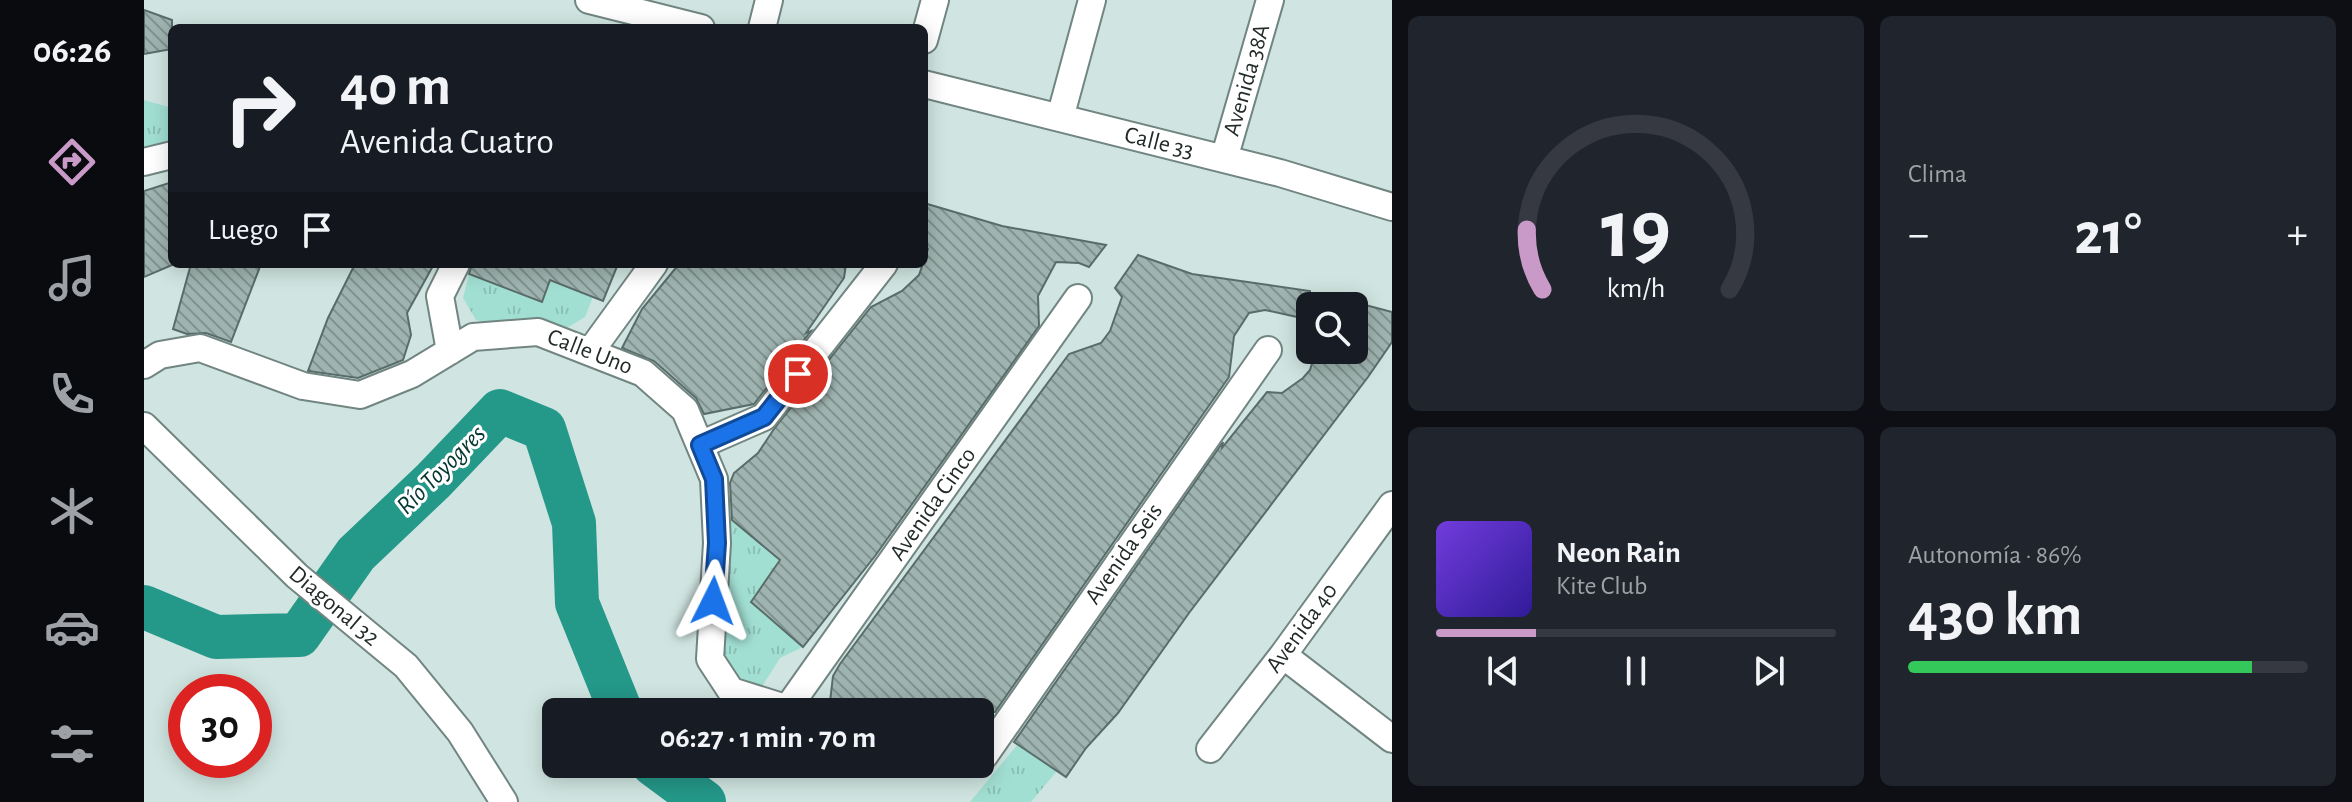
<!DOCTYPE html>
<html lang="es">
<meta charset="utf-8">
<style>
:root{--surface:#171b24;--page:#20242c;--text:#f1f3f6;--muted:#9ea1a6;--line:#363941;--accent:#c999c7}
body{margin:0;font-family:"Alegreya Sans",sans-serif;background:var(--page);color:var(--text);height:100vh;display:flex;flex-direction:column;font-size:30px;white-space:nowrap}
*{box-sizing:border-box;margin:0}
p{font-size:26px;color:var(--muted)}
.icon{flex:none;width:44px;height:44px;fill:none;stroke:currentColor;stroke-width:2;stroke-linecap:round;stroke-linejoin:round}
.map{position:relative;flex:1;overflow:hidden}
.side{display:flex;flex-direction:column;gap:16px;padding:16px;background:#0d0f14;width:960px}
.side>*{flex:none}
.top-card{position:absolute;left:24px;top:24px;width:760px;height:244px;border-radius:12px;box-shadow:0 4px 20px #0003;background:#171b24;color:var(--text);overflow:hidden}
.fabs{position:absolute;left:1152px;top:292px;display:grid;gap:16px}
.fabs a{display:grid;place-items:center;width:72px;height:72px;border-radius:12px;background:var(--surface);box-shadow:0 4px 20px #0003;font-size:40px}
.speed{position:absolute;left:24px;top:674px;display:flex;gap:16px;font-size:40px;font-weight:700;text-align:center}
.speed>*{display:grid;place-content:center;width:104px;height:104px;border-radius:50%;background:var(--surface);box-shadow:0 4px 20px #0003;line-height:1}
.speed .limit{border:12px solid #d22;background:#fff;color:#111}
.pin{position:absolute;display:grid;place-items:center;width:68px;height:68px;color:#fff;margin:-34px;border:4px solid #fff;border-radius:50%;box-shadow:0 2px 8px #0007}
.me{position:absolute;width:88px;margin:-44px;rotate:3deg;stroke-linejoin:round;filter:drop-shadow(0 0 6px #0008)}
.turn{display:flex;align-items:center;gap:28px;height:168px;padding:0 40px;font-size:36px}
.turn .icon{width:104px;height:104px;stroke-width:2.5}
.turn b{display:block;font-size:56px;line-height:68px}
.then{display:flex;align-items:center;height:76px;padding:0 40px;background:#0003;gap:16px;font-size:30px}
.big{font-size:60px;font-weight:700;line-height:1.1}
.side .widget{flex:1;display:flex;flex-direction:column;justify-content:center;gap:12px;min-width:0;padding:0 28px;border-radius:12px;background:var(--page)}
.side .dial{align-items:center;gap:0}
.dial svg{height:208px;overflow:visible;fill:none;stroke:var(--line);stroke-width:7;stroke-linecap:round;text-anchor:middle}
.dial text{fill:var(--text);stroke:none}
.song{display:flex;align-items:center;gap:24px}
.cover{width:96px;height:96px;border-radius:12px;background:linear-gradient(135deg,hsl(260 70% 55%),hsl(250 70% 35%))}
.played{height:8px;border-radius:4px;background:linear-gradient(90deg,var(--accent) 25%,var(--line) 25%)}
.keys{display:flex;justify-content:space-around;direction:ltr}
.heat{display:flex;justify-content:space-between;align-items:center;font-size:44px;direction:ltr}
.charge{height:12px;border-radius:6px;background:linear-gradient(90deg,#34c759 86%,var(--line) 0)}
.side .tiles{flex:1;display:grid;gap:16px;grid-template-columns:repeat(2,1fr)}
.trip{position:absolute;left:398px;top:698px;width:452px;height:80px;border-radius:12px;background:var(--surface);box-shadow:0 4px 20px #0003;font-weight:700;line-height:80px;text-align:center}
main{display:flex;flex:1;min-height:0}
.tab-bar{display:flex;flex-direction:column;width:144px;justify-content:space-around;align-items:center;background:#090b0e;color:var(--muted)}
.tab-bar .icon{width:56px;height:56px}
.tab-bar .current{color:var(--accent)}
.tab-bar b{font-size:36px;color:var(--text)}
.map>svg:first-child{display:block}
.park{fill:url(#park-tufts)}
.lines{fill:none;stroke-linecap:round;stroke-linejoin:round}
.river{stroke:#249889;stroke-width:44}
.building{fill:url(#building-back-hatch);stroke:#596c69;stroke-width:2}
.minor-casing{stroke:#718581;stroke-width:30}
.minor{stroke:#fff;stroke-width:26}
.route-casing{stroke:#114b97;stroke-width:20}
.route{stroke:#1a73e8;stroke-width:14}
.labels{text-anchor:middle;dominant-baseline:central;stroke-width:6;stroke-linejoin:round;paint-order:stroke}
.street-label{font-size:24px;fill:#222b29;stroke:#fff}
.water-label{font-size:26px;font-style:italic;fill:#023630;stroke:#fff}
</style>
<main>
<nav class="tab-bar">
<b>06:26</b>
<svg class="icon current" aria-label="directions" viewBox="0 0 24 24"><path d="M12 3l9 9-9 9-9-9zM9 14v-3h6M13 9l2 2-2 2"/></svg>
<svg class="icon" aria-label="music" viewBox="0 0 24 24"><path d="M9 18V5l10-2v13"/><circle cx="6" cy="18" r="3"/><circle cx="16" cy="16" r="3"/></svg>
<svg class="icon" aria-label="phone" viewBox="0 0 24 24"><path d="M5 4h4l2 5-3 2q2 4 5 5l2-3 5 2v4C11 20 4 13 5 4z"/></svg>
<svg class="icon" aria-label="climate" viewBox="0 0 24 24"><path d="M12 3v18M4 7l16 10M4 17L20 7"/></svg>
<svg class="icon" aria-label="car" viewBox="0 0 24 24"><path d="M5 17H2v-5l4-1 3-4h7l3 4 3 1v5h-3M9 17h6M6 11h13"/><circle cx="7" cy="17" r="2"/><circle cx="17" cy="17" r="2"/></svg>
<svg class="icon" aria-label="filters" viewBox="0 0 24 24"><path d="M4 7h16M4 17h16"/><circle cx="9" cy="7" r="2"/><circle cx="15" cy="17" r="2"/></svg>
</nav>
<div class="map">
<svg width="1248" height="802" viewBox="0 0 1248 802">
<defs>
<pattern id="park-tufts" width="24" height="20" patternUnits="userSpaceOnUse" patternTransform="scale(2)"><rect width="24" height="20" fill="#a2dfd3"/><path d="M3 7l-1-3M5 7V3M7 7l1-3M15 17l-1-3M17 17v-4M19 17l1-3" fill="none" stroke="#8bc0b5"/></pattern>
<pattern id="building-back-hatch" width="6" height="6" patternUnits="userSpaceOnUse" patternTransform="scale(2)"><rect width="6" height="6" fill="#9fb4b0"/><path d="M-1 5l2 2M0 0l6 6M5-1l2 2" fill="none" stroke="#81938f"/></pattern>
</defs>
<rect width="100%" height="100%" fill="#d0e5e1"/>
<path class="park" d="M 0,100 L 28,108 L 28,144 L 0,152 Z
M 325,274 L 398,301 L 406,280 L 449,297 L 441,317 L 421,329 L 388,320 L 355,326 L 332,320 L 319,298 Z
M 585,518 L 635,559 L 607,603 L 659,647 L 636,658 L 619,685 L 591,692 L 573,676 Z
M 874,744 L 913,771 L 887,802 L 826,802 Z"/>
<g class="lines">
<path class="river" d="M 0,607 L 72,637 L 155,635 L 212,554 L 289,481 L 356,411 L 400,429 L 430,523 L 433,603 L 477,712
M 509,764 L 560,802"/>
</g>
<path class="building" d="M 0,10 L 28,20 L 28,49 L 0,54 Z
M 28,182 L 28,265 L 0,277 L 0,191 Z
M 780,203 L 858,226 L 962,245 L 945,267 L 935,263 L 912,262 L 894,296 L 895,326 L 731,556 L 659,647 L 607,602 L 636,560 L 588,520 L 586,483 L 590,473 L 614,453 L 630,429 L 727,307 L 758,291 L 775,275 L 784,249 L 780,243 Z
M 994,255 L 1048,274 L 1166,291 L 1166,325 L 1153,317 L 1121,310 L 1105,313 L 1090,336 L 1085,377 L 851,712 L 699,712 L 686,702 L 689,676 L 696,664 L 925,354 L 957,343 L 966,331 L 978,297 L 971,288 Z
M 47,264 L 117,264 L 87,342 L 62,333 L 43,334 L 29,329 Z
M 211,264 L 290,264 L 263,313 L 267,335 L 259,360 L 214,378 L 164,371 L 184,318 Z
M 328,264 L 474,264 L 459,301 L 406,280 L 398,302 L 325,274 Z
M 535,264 L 702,264 L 700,278 L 662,333 L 667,331 L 610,404 L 560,414 L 552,398 L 510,361 L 478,348 L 498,309 Z
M 1210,302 L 1248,312 L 1248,342 L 1224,377 L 1045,613 L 974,713 L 942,748 L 922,777 L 870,742 L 1079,442 L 1078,448 L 1123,392 L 1138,393 L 1159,378 L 1166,370 L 1172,350 L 1210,350 Z"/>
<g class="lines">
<g class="minor-casing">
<path id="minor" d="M 445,0 L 557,28
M 618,28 L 625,0
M 780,40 L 791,0
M 780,84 L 1136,173 L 1248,207
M 916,118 L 948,0
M 1080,159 L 1126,0
M 0,162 L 28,155
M 306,351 L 296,296 L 312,264
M 446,352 L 510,264
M 0,365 L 16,355 L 56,348 L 159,386 L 216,395 L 268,374 L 329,337 L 394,332 L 499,373 L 541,410 L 570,479 L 573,543 L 566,659 L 587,691 L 654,712
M 0,426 L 153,576 L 262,666 L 316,732 L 360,802
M 556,445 L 620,417 L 740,264
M 1139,655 L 1248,739
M 643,709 L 934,298
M 1066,749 L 1139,655 L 1248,505
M 836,758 L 840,756 L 1124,350"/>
</g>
<use href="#minor" class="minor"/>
</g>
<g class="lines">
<g class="route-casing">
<path id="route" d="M 569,601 L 573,543 L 570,479 L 556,445 L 620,417 L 654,374"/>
</g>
<use href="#route" class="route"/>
</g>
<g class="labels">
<g class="street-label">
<text transform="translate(1103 80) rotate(-74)">Avenida 38A</text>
<text transform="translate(1015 143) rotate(14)">Calle 33</text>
<text transform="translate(446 352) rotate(21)">Calle Uno</text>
<text transform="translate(789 504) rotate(-55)">Avenida Cinco</text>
<text transform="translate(980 554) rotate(-55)">Avenida Seis</text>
<text transform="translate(190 606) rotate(40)">Diagonal 32</text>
<text transform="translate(1158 628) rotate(-54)">Avenida 40</text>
</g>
<g class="water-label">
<text transform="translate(297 470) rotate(-45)">Río Toyogres</text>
</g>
</g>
</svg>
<div class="fabs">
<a><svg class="icon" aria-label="search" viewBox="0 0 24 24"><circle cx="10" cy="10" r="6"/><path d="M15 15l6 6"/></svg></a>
</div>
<div class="speed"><div class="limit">30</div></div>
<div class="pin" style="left:654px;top:374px;background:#d93025"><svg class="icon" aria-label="arrive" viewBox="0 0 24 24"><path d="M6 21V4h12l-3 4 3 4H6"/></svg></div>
<svg class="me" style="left:569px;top:601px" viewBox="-20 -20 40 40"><path d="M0-17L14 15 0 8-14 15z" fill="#1a73e8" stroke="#fff" stroke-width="4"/></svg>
<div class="trip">06:27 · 1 min · 70 m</div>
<div class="top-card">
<div class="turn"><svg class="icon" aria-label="right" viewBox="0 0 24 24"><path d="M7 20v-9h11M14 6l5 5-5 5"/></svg><div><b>40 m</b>Avenida Cuatro</div></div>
<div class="then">Luego<svg class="icon" aria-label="arrive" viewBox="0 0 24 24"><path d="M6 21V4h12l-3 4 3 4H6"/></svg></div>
</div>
</div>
<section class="side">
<div class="tiles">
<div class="widget dial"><svg viewBox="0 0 100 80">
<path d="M14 69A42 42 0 1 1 86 69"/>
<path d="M14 69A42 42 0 0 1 8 46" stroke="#c999c7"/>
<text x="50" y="56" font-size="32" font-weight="700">19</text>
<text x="50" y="72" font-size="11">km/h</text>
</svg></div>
<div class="widget"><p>Clima</p>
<div class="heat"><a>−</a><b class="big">21°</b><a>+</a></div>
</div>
<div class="widget">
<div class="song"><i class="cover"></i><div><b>Neon Rain</b><p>Kite Club</p></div></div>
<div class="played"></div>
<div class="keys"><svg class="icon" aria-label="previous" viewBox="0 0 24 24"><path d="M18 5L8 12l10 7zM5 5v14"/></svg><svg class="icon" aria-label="pause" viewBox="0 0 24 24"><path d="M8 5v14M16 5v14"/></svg><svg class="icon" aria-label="next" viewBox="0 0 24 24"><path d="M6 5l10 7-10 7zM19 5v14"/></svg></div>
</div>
<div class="widget"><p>Autonomía · 86%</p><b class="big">430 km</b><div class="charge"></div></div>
</div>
</section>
</main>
